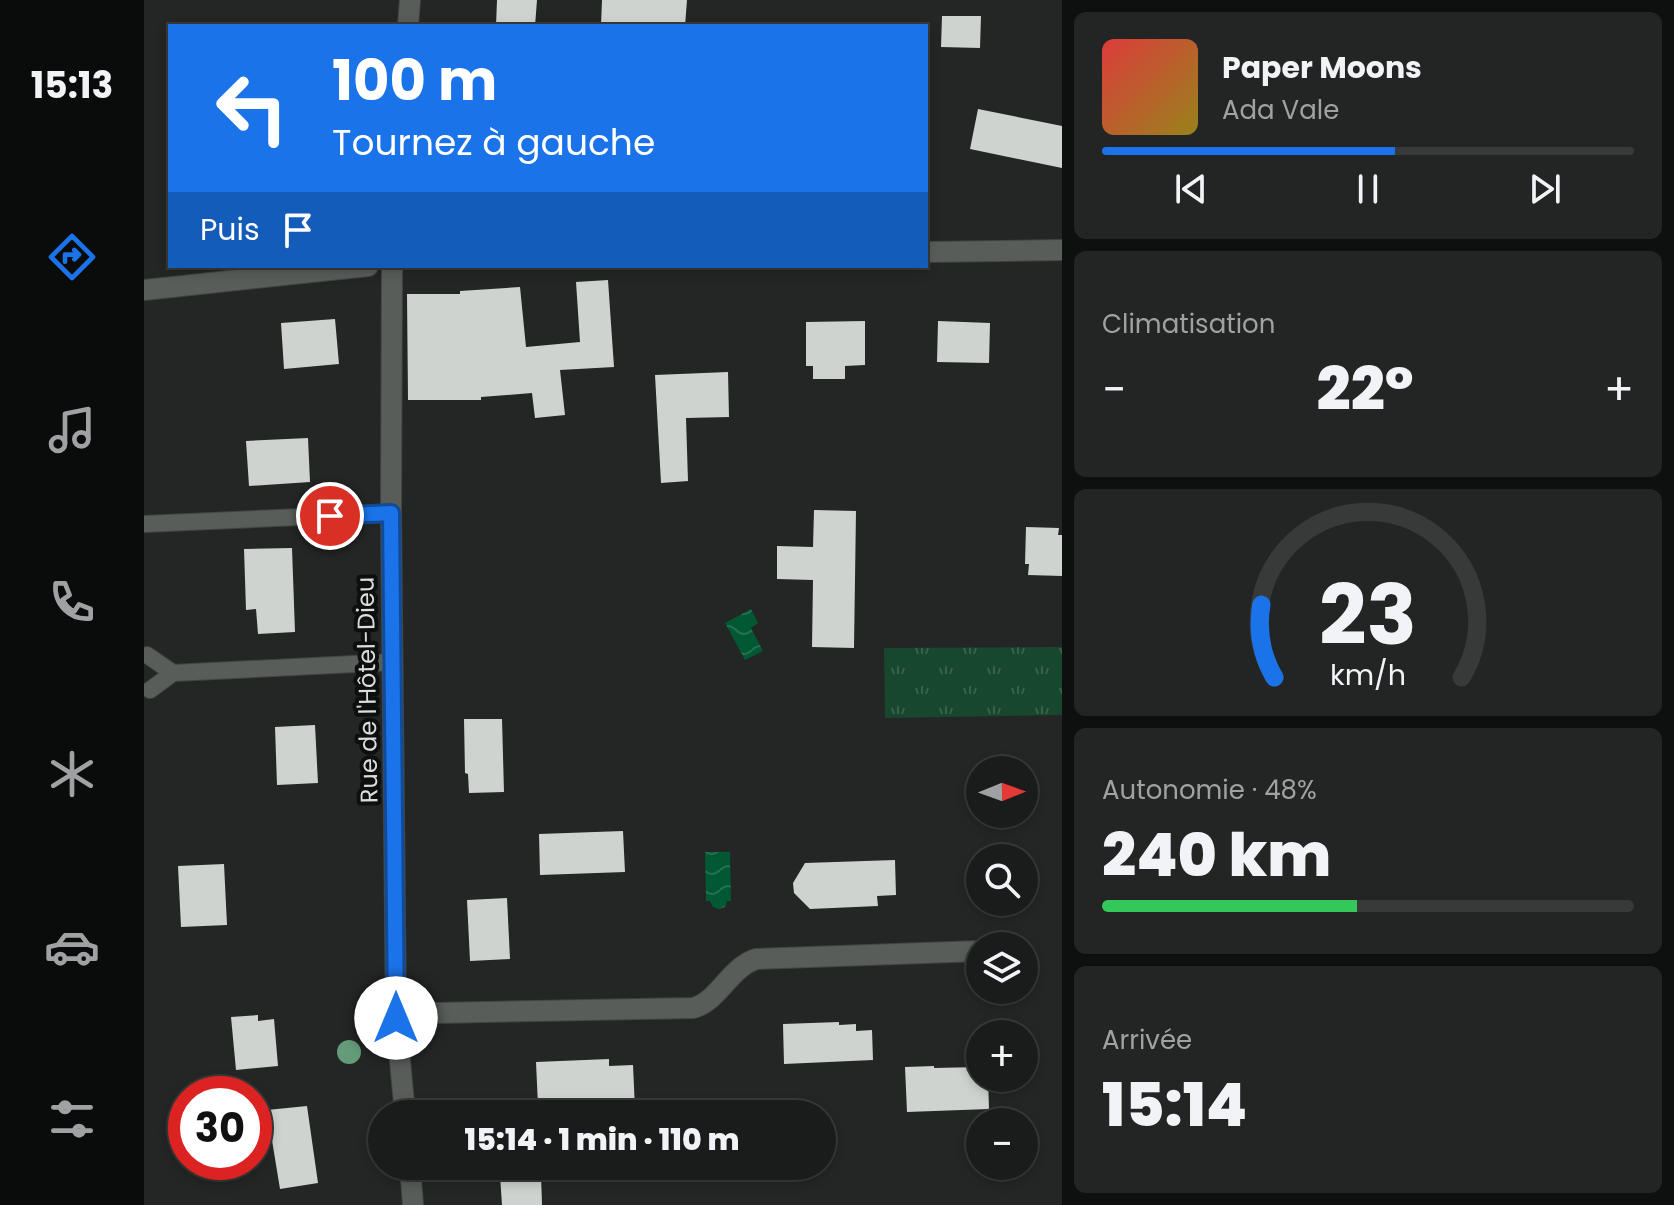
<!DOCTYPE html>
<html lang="fr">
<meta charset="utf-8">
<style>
:root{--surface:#1a1c1b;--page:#232524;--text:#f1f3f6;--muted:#9fa1a3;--line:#383a3a;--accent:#1a73e8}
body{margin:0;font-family:Poppins,sans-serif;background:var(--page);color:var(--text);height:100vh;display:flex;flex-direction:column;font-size:30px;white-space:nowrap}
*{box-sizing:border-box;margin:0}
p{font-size:26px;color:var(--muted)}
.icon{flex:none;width:44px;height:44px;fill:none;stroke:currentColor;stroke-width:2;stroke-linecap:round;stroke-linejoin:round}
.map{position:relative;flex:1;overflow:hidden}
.details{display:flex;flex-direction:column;gap:12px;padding:12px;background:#0e0f0f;width:612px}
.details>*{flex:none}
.banner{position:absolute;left:24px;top:24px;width:760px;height:244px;border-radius:0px;box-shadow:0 4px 12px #0003,0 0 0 2px var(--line);background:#1a73e8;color:#fff;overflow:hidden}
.needle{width:52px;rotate:89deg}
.tools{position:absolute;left:822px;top:756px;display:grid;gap:16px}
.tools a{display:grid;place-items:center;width:72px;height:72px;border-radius:50%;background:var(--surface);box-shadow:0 4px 12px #0003,0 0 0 2px var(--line);font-size:40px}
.speed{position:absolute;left:24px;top:1076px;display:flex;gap:16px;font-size:40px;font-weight:700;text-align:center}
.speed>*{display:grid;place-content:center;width:104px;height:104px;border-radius:50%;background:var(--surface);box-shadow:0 4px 12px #0003,0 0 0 2px var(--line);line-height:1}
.speed .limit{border:12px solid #d22;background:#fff;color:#111}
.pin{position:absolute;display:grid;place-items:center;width:68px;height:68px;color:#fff;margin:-34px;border:4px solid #fff;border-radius:50%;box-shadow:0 2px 8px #0007}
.me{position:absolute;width:88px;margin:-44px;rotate:0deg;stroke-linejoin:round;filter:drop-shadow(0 0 6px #0008)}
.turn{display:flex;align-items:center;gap:28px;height:168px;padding:0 32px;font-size:36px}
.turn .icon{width:104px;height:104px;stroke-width:2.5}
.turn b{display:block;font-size:56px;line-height:68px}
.then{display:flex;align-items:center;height:76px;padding:0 32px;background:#0003;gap:16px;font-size:30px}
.big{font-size:60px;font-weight:800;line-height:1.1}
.details .card{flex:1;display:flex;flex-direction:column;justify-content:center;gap:12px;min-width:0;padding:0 28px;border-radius:12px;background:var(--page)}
.details .dial{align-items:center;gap:0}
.dial svg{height:208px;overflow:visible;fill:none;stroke:var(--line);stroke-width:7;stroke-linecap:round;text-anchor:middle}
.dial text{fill:var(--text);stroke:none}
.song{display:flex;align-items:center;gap:24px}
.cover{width:96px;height:96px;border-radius:12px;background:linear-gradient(135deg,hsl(0 70% 55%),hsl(50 70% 35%))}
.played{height:8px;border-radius:4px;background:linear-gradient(90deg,var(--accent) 55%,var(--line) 55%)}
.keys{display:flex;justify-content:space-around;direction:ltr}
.heat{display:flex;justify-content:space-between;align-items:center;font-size:44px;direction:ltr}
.charge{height:12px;border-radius:6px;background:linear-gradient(90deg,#34c759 48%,var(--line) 0)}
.trip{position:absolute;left:224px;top:1100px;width:468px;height:80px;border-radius:40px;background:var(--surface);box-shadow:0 4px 12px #0003,0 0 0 2px var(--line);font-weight:800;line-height:80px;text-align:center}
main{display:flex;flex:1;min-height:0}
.menu{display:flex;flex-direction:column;width:144px;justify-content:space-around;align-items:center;background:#0a0b0b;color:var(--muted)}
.menu .icon{width:56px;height:56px}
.menu .selected{color:var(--accent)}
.menu b{font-size:36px;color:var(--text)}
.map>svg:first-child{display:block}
.grass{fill:url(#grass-tufts)}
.water{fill:url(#water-waves)}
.building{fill:#ced3cf}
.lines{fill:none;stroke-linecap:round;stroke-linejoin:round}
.service-casing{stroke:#424543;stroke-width:18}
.minor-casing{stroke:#424543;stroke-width:22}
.service{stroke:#585d5a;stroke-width:16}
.minor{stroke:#585d5a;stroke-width:20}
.tree{fill:#649b79}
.route-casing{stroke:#114b97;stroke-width:20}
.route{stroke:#1a73e8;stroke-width:14}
.labels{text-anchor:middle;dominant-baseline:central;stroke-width:8;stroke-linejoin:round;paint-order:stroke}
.street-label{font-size:24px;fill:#dadddb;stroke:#0d0f0e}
</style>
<main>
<nav class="menu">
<b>15:13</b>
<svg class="icon selected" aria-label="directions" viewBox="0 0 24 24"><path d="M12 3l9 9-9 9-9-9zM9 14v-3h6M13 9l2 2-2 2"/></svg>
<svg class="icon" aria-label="music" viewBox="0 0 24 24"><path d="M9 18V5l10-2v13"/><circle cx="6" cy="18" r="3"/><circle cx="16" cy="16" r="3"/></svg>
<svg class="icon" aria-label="phone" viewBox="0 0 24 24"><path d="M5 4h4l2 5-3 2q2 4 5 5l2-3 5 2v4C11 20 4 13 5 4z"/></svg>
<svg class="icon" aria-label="climate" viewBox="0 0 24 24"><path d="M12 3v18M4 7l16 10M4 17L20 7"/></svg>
<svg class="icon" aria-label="car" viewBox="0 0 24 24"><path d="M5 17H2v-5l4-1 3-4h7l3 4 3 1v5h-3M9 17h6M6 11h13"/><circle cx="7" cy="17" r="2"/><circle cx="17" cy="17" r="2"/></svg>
<svg class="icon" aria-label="filters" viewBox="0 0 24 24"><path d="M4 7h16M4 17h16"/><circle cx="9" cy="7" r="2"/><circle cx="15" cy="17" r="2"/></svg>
</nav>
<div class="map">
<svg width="918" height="1205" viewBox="0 0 918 1205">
<defs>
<pattern id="grass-tufts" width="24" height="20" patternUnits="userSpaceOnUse" patternTransform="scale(2)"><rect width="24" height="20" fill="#17472d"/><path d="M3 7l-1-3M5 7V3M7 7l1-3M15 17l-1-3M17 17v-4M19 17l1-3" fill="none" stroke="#38614b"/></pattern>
<pattern id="water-waves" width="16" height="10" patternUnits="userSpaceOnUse" patternTransform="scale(2)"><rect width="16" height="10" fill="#005932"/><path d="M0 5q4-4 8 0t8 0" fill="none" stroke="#25704f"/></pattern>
</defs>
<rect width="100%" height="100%" fill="#232624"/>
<path class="grass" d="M 918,647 L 918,715 L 741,718 L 740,648 Z"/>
<path class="water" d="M 607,609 L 614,623 L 607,628 L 619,651 L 601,660 L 581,623 Z
M 561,852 L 586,852 L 587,901 L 583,901 L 581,907 L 575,909 L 569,907 L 566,901 L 562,901 Z"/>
<path class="building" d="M 353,0 L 393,0 L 391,26 L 352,26 Z
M 458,0 L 543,0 L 541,26 L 457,26 Z
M 798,16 L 837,16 L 836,48 L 797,47 Z
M 834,109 L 918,126 L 918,168 L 826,149 Z
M 464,280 L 470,367 L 416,370 L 421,415 L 391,418 L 388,393 L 337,397 L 337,400 L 264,400 L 263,294 L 316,294 L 316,291 L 376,287 L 382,347 L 436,342 L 432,282 Z
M 191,319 L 195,364 L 140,369 L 137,323 Z
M 721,321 L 721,365 L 701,366 L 701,379 L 669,379 L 669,366 L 662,366 L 662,322 Z
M 794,321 L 846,323 L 845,363 L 793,362 Z
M 584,372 L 585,417 L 542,418 L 544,481 L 517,483 L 511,375 Z
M 164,438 L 166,482 L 105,486 L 102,441 Z
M 670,510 L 712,511 L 710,648 L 668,647 L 669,580 L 633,579 L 633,546 L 669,547 Z
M 882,527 L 915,528 L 914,535 L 918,535 L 918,576 L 884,575 L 885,564 L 881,564 Z
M 148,548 L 151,632 L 114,634 L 112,609 L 102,610 L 100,549 Z
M 320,719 L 358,719 L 360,792 L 325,793 L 324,774 L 321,773 Z
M 171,725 L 174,783 L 133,785 L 131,727 Z
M 479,831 L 481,872 L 396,875 L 395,834 Z
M 751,860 L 752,895 L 733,896 L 734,906 L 666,909 L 650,893 L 649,883 L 661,863 Z
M 80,864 L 83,925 L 37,927 L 34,866 Z
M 363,898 L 366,959 L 326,961 L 323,900 Z
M 114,1015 L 114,1021 L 130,1019 L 134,1066 L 92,1070 L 87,1017 Z
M 695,1022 L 695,1025 L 712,1024 L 712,1031 L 728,1030 L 729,1060 L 640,1064 L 639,1024 Z
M 465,1059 L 465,1066 L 489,1065 L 491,1109 L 466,1110 L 466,1103 L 394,1106 L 392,1062 Z
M 790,1066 L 790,1068 L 836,1067 L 836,1078 L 844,1078 L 845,1109 L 763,1112 L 761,1067 Z
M 163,1106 L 174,1183 L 136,1189 L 123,1110 Z
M 397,1174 L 398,1205 L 358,1205 L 356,1175 Z"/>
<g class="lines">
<g class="service-casing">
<path id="service" d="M 0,524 L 247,513
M 3,655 L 29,673 L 250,662
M 6,690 L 29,673"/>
</g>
<g class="minor-casing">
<path id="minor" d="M 264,26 L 266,0
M 782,252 L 918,250
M 248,266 L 247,513 L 252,1018 L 261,1114
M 0,290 L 224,266
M 252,1018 L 291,1013 L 549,1008 C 575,1001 585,968 612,959 L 836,951
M 266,1166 L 269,1205"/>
</g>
<use href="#service" class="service"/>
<use href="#minor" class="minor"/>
</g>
<circle class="tree" cx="205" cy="1052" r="12"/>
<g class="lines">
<g class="route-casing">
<path id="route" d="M 186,516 L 247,513 L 252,1018"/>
</g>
<use href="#route" class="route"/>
</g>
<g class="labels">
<g class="street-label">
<text transform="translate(223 690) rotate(-91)">Rue de l'Hôtel-Dieu</text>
</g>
</g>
</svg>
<div class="tools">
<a><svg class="needle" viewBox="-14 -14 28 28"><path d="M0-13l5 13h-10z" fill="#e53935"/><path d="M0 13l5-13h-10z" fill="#9fa1a3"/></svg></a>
<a><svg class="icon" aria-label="search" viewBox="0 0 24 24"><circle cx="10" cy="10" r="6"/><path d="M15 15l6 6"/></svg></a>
<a><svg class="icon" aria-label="layers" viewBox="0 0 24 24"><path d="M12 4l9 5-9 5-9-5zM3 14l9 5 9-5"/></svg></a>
<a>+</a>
<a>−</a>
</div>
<div class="speed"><div class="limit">30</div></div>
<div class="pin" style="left:186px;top:516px;background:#d93025"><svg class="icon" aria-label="arrive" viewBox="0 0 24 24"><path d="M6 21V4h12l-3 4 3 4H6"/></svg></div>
<svg class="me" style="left:252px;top:1018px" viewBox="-20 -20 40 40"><circle r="19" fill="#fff"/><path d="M0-13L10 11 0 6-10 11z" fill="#1a73e8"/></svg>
<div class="trip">15:14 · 1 min · 110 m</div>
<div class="banner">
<div class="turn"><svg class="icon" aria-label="left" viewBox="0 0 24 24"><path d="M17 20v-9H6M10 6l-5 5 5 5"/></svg><div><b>100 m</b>Tournez à gauche</div></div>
<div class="then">Puis<svg class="icon" aria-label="arrive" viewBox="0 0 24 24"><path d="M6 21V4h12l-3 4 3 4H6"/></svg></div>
</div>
</div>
<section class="details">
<div class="card">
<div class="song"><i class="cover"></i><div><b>Paper Moons</b><p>Ada Vale</p></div></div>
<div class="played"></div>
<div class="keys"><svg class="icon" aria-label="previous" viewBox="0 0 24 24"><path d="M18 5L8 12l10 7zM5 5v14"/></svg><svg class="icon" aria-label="pause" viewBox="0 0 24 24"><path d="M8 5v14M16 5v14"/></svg><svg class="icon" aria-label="next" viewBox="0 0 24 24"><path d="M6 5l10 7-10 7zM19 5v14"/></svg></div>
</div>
<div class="card"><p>Climatisation</p>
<div class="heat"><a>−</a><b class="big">22°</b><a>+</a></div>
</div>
<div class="card dial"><svg viewBox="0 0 100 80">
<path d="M14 69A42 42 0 1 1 86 69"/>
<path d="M14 69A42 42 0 0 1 9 41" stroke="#1a73e8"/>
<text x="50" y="56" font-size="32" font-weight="700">23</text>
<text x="50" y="72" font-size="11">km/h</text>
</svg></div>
<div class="card"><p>Autonomie · 48%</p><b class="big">240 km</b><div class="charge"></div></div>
<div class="card"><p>Arrivée</p><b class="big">15:14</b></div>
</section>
</main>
